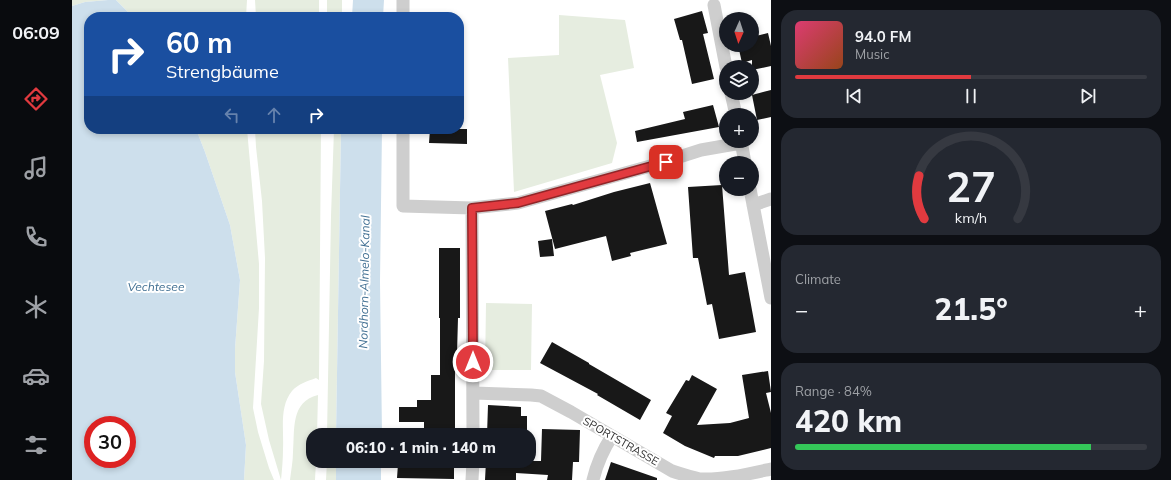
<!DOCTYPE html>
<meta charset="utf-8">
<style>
:root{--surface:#171b24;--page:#242831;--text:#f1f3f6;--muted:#9ea1a6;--line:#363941;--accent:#e13a3f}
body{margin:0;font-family:Mulish,sans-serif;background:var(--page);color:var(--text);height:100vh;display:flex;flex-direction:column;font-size:15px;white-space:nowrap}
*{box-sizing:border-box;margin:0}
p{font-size:13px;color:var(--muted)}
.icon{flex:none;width:22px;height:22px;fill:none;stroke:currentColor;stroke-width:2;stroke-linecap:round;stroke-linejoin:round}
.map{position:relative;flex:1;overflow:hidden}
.sheet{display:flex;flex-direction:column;gap:10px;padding:10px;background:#0d0f14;width:400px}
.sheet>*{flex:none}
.top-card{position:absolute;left:12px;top:12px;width:380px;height:122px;border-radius:16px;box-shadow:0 2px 6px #0003;background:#1a4fa0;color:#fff;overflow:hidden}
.needle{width:26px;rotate:183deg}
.controls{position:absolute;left:647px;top:12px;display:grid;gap:8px}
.controls a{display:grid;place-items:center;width:40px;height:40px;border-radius:50%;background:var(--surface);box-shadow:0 2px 6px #0003;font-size:20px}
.speed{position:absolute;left:12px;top:416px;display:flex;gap:8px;font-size:20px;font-weight:700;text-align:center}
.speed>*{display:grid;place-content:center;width:52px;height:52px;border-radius:50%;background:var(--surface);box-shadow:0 2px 6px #0003;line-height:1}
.speed .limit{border:6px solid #d22;background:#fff;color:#111}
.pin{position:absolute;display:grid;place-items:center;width:34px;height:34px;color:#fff;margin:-17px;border-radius:8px;box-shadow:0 2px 6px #0006}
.me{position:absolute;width:44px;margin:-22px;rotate:0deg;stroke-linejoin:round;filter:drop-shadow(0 0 3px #0008)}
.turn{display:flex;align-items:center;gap:14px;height:84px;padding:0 16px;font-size:18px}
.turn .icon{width:52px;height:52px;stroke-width:2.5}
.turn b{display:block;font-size:28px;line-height:34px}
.lanes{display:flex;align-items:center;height:38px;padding:0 16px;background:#0003;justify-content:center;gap:20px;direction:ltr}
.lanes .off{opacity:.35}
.big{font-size:30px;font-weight:800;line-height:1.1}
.sheet .tile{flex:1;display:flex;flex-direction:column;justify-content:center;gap:6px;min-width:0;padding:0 14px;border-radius:16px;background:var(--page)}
.sheet .dial{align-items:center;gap:0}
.dial svg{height:104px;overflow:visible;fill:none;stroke:var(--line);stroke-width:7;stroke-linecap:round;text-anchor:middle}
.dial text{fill:var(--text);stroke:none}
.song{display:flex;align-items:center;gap:12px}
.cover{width:48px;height:48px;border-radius:6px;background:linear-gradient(135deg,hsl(340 70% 55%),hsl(20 70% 35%))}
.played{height:4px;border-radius:2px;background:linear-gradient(90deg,var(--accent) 50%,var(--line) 50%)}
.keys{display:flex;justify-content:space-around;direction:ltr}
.heat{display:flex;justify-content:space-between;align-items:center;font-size:22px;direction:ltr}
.charge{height:6px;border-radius:3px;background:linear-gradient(90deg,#34c759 84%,var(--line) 0)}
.trip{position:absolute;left:234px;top:428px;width:230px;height:40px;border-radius:16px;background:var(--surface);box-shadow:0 2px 6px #0003;font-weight:800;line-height:40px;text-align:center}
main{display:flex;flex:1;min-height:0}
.tabs{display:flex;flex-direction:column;width:72px;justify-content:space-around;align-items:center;background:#090b0e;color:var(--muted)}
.tabs .icon{width:28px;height:28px}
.tabs .current{color:var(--accent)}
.tabs b{font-size:18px;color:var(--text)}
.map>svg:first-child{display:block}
.green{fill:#e6ede0}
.water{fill:#cddfec;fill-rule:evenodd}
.building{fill:#181818}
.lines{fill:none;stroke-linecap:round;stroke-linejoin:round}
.minor{stroke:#cecece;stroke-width:13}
.route-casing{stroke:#922629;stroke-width:10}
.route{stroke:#e13a3f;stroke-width:7}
.labels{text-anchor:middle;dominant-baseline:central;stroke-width:4;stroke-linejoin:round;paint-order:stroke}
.street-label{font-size:11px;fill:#313131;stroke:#fff}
.water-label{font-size:12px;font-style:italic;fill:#406f92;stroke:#fff}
</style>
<main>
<nav class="tabs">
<b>06:09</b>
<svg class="icon current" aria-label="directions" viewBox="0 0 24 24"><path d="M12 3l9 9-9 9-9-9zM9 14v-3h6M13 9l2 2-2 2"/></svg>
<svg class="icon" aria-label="music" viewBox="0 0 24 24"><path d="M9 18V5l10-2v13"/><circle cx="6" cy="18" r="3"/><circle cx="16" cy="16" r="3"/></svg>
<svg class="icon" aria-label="phone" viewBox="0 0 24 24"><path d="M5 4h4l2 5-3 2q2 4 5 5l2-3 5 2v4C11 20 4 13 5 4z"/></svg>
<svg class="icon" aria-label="climate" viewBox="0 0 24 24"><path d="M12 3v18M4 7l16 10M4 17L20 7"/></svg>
<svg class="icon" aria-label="car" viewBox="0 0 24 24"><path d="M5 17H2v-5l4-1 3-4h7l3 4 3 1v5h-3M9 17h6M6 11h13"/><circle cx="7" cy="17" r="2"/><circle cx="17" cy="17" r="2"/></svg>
<svg class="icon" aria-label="filters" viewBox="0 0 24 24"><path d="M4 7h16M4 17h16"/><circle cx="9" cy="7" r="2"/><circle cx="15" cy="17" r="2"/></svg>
</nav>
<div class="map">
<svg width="699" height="480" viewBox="0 0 699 480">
<rect width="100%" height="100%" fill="#fff"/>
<path class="green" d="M 0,0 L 36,0 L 13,2 L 0,6 Z
M 44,0 L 175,0 L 174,17 L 61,17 Z
M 183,0 L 247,0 L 247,17 L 184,17 Z
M 255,0 L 270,0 L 270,17 L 255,17 Z
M 487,15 L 553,20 L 562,68 L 528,75 L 545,143 L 540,163 L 442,192 L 436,58 L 487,55 Z
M 124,129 L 175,129 L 187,264 L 187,308 L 181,408 L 186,432 L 197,468 L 202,480 L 172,480 L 174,445 L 163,372 L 163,349 L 168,280 L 158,225 L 133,152 Z
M 183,129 L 249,129 L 247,380 L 244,378 C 236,381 226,384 220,391 C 207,407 212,430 211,449 C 211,459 210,470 209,480 L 197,440 L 189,404 L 192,361 L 193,258 L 190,201 L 184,147 Z
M 262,129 L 269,129 L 264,435 L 255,435 L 259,216 Z
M 414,303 L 460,304 L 459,370 L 413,370 Z
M 246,395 L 245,435 L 241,435 L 241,461 L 244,461 L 243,480 L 218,480 C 219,471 221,461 221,452 C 223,430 218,402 246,395 Z
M 255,461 L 264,461 L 264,480 L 254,480 Z"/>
<path class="water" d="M 36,0 L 44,0 L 61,17 L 17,17 L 17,129 L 124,129 L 133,152 L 158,225 L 168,280 L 163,349 L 163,372 L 174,445 L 172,480 L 0,480 L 0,6 L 13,2 ZM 21,425 L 55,425 L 55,459 L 21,459 Z
M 281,0 L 312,0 L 311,17 L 280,17 Z
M 269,129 L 310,129 L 308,282 L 310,435 L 264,435 Z
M 264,461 L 309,461 L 309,480 L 264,480 Z"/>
<path class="building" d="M 630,11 L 636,33 L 631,34 L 642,79 L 620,84 L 610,40 L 608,40 L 602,19 Z
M 696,33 L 699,46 L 699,66 L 680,70 L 680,60 L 670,63 L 666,45 L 680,45 L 680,37 Z
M 699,90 L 699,117 L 685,120 L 680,95 Z
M 641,105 L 647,127 L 565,142 L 563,131 L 613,119 L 611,112 Z
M 358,129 L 395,129 L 395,144 L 357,143 Z
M 578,183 L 595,244 L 558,253 L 559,256 L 540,261 L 534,236 L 483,249 L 473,211 L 500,204 L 501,205 L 542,192 Z
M 650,185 L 657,275 L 673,272 L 684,332 L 647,339 L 640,304 L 635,305 L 626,258 L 621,258 L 616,187 Z
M 480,239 L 482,256 L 468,257 L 466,241 Z
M 367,248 L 388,248 L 388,318 L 386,318 L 385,354 L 383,354 L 383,435 L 352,435 L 352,422 L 327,422 L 327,407 L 345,407 L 345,400 L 359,400 L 359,375 L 368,375 L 368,318 L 367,318 Z
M 480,342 L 517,363 L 517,364 L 579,400 L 568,420 L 525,395 L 526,394 L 468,363 Z
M 696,371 L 699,392 L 694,393 L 699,413 L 699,448 L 666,456 L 643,456 L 642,458 L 613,446 L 591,433 L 600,416 L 594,413 L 614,380 L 617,381 L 620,375 L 645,389 L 625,425 L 658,423 L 677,418 L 670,375 Z
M 416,405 L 449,407 L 449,416 L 455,416 L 455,435 L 415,435 Z
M 470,429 L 508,430 L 507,462 L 501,462 L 500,480 L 475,480 L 476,475 L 444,473 L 444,480 L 413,480 L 414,461 L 469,461 Z
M 355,461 L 382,461 L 382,479 L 325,478 L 326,464 L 355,465 Z
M 539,462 L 585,478 L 585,480 L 533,480 Z"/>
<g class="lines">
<path class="minor" d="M 331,0 L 331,17
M 642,5 L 654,67
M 659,93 L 664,115
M 331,129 L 331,206 L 400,208 L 446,203 L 582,165 L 629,150 L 669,143
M 669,141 L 673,163
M 678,189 L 699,298
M 681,205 L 699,199
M 400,208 L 401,435
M 402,393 L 459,395 L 469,396 L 499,412 L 600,471 C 609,474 618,477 628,479 C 651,480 676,474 699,469
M 400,480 L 401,461
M 521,480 C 525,463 531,450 540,436"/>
</g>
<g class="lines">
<g class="route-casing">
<path id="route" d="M 401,362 L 400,208 L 446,203 L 594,162"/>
</g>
<use href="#route" class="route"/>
</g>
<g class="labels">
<g class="street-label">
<text transform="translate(549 441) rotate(30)">SPORTSTRASSE</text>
</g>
<g class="water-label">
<text transform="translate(292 282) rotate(-89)">Nordhorn-Almelo-Kanal</text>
<text x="84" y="286">Vechtesee</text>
</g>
</g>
</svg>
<div class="controls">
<a><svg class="needle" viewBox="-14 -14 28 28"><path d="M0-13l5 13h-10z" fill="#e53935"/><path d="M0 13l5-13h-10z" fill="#9ea1a6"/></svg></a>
<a><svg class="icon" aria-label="layers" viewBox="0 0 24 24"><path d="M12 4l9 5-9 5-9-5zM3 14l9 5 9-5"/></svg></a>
<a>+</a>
<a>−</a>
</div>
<div class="speed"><div class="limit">30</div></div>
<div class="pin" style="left:594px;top:162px;background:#d93025"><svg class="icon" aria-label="arrive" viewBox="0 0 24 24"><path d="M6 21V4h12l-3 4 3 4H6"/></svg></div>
<svg class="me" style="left:401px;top:362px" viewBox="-20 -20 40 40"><circle r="17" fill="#e13a3f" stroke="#fff" stroke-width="3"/><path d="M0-11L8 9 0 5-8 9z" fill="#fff"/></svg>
<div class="trip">06:10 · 1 min · 140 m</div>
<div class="top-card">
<div class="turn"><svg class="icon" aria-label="right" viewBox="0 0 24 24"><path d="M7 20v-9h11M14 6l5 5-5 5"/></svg><div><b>60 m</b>Strengbäume</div></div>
<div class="lanes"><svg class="icon off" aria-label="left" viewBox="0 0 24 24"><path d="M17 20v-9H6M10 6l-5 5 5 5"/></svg><svg class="icon off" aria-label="ahead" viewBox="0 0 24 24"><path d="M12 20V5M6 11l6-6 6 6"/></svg><svg class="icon" aria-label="right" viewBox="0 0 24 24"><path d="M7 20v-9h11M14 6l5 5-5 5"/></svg></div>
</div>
</div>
<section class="sheet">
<div class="tile">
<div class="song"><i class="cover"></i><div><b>94.0 FM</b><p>Music</p></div></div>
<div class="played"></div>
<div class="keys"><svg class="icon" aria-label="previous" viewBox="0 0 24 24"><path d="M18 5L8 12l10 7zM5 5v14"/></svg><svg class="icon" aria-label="pause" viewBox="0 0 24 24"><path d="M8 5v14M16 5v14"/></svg><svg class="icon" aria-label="next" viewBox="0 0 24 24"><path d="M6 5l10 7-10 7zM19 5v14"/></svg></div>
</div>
<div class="tile dial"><svg viewBox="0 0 100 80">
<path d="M14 69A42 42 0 1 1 86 69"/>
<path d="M14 69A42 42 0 0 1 10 36" stroke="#e13a3f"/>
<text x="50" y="56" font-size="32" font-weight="700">27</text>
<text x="50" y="72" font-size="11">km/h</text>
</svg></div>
<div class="tile"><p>Climate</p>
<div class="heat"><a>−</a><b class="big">21.5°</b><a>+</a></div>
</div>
<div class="tile"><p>Range · 84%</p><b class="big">420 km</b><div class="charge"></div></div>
</section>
</main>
